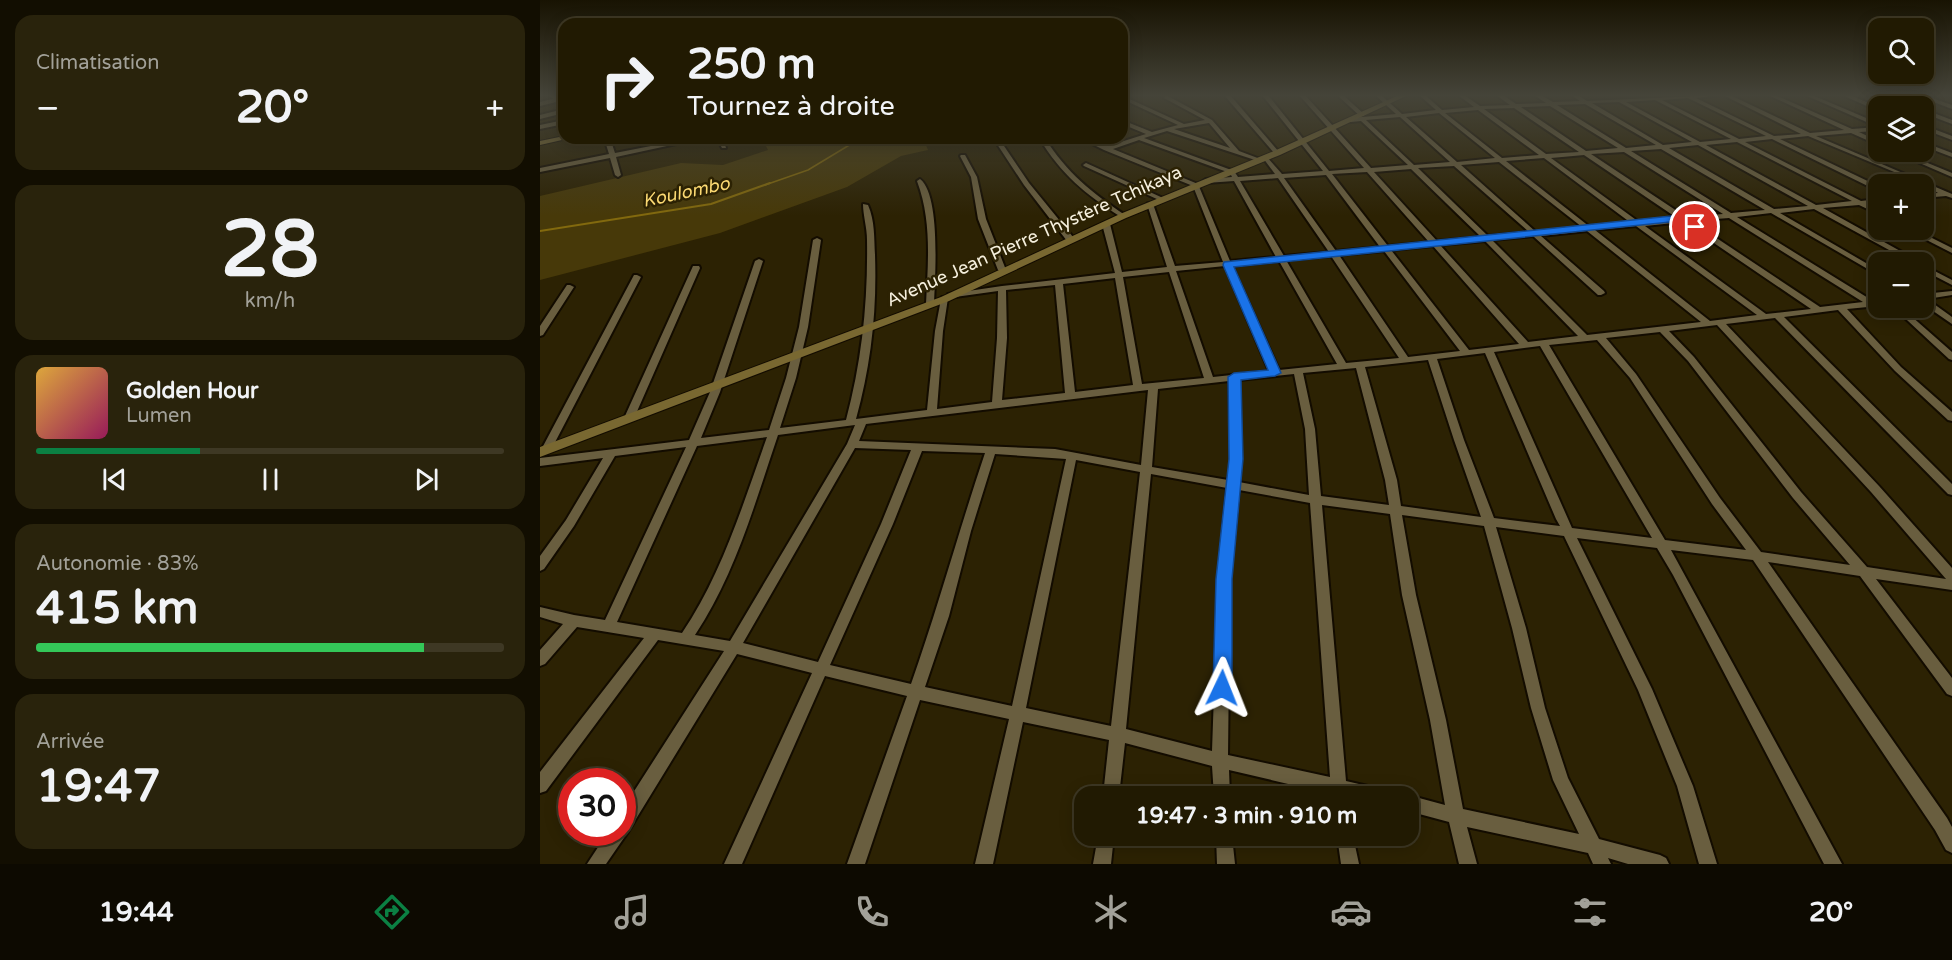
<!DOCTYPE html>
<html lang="fr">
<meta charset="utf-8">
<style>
:root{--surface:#211a02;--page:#29230c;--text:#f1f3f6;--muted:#a2a199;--line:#3e3824;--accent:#0b8043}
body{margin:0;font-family:"Varela Round",sans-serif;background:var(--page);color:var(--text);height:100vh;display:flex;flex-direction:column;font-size:22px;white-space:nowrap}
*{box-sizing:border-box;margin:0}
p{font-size:20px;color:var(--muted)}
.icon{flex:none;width:33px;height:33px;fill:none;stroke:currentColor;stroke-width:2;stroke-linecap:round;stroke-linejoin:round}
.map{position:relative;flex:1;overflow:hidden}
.details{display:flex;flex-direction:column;gap:15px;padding:15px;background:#120e01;width:540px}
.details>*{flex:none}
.banner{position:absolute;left:18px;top:18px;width:570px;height:126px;border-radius:18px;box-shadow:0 3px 15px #0003,0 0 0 2px var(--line);background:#211a02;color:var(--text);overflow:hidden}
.fabs{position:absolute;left:1328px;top:18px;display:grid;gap:12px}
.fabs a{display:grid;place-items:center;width:66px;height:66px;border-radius:12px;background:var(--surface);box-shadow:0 3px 15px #0003,0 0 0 2px var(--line);font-size:30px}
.speed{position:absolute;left:18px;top:768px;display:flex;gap:12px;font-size:30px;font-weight:700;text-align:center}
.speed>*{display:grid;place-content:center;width:78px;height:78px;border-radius:50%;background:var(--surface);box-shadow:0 3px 15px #0003,0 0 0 2px var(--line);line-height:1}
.speed .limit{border:9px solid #d22;background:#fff;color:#111}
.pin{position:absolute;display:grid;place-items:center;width:51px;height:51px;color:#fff;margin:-26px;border:3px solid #fff;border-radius:50%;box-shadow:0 2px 6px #0007}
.me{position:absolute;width:66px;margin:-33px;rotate:2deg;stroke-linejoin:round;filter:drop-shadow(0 0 4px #0008)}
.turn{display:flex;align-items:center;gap:21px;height:126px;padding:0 30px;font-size:27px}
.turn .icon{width:78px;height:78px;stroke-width:2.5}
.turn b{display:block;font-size:42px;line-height:51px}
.big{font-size:45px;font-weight:700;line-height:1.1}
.details .widget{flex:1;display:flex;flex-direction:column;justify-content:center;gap:9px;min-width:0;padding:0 21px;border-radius:18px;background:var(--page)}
.details .dial{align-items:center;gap:0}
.dial b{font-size:78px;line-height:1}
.song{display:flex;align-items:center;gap:18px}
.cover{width:72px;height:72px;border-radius:9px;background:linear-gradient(135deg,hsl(40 70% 55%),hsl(330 70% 35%))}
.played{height:6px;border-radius:3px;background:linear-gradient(90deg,var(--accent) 35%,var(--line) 35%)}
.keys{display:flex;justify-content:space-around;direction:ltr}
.heat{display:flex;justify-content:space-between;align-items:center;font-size:33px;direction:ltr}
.charge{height:9px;border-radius:4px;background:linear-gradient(90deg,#34c759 83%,var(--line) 0)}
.trip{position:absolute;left:534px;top:786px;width:345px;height:60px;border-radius:18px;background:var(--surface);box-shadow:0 3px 15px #0003,0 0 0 2px var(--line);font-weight:700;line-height:60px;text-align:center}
.tabs{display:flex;height:96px;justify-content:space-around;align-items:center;background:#0d0a01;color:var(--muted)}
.tabs .icon{width:42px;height:42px}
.tabs .active{color:var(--accent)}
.tabs b{font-size:27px;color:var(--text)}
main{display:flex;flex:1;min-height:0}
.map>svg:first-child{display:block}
.green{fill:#473909}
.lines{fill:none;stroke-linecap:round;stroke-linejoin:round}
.stream-far1{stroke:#82690e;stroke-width:1.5}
.stream{stroke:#82690e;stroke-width:2}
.street-casing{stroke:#130c00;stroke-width:4}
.secondary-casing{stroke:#130c00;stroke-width:2}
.street{fill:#695e3f;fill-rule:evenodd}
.secondary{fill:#796831;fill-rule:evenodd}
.route{fill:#1a73e8;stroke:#114b97;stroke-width:1.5}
.labels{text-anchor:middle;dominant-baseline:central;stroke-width:5;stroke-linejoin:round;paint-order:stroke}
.far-water-label{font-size:18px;font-style:italic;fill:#fbd972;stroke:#2c2203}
.far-street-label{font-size:18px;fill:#f6f0de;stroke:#2c2203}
</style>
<main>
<section class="details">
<div class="widget"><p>Climatisation</p>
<div class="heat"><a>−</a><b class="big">20°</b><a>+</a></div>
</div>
<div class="widget dial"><b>28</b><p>km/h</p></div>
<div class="widget">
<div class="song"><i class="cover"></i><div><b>Golden Hour</b><p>Lumen</p></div></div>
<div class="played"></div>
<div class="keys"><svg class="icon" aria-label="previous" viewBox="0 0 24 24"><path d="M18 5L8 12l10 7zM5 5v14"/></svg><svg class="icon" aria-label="pause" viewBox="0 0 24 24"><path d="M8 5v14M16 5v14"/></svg><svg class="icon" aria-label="next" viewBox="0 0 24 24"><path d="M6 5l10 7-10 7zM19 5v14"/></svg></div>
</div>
<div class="widget"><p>Autonomie · 83%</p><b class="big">415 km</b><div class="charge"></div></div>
<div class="widget"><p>Arrivée</p><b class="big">19:47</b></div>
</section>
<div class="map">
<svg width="1412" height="864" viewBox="0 0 1412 864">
<rect width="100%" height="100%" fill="#2c2203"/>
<path class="green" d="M 222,138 L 383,138 L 388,150 L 361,156 L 307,187 L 180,233 L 0,280 L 0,196 L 141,163 L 183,165 L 228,150 Z"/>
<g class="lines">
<path class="stream-far1" d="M 225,185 L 268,170 L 321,138"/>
<path class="stream" d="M 0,231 L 171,204 L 230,183"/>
<g class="street-casing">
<path id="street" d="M 684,95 L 690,95 L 739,152 L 739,154 L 735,154 Z
M 722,95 L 728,95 L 789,171 L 824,168 L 759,95 L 765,95 L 831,168 L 868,165 L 821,121 L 811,122 L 808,120 L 811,118 L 856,114 L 835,95 L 841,95 L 862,114 L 896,110 L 879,95 L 885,95 L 902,110 L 934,107 L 918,95 L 924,95 L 940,106 L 970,105 L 956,95 L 963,95 L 976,104 L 1006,103 L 994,95 L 1001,95 L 1013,102 L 1040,101 L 1031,95 L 1038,95 L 1047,101 L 1180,95 L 1156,98 L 1234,136 L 1261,134 L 1183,95 L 1190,95 L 1270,133 L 1304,130 L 1228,95 L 1235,95 L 1312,129 L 1338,127 L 1338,131 L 1319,132 L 1338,141 L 1338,145 L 1311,133 L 1276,136 L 1412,194 L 1412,198 L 1406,196 L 1383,198 L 1383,194 L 1398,193 L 1383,184 L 1268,136 L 1240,139 L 1338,186 L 1338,191 L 1232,139 L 1205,142 L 1321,201 L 1338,199 L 1338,203 L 1328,204 L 1338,209 L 1338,214 L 1319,205 L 1283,208 L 1380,262 L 1371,262 L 1274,209 L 1240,213 L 1338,270 L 1338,275 L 1231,213 L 1197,217 L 1333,301 L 1338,300 L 1338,306 L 1307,309 L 1361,367 L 1412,412 L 1412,421 L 1408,420 L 1355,371 L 1298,310 L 1244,317 L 1412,484 L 1412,495 L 1408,494 L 1235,318 L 1186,324 L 1339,486 L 1412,568 L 1412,590 L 1336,579 L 1412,678 L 1412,696 L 1407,694 L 1320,576 L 1228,562 L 1407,818 L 1412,827 L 1412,853 L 1406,850 L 1395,830 L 1213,560 L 1131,550 L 1302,864 L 1284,864 L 1133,575 L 1117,548 L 1037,538 L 1112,689 L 1153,786 L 1177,864 L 1159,864 L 1137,786 L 1098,690 L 1024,536 L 956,527 L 986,628 L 1005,708 L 1028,778 L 1059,839 L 1120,855 L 1126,858 L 1129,864 L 1088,864 L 1068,858 L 1071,864 L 1053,864 L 1048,853 L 927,827 L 937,864 L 919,864 L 909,822 L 868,811 L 868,796 L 864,796 L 868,795 L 905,805 L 890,720 L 862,595 L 850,514 L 782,505 L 806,781 L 845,790 L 847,796 L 791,796 L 791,794 L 689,770 L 690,796 L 674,796 L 672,766 L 585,743 L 579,796 L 563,796 L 569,740 L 483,722 L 453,864 L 435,864 L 469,719 L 380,700 L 325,864 L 307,864 L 367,696 L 285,676 L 202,864 L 184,864 L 272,673 L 197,654 L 88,832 L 66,864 L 47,864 L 68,832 L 82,832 L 82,810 L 184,651 L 118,640 L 6,791 L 0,793 L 0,772 L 104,638 L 37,627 L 5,664 L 0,666 L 0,650 L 23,624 L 0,617 L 0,607 L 34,615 L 65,620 L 146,447 L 75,456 L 34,526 L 4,569 L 0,571 L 0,556 L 26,520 L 63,458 L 0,466 L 0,458 L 149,440 L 170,392 L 215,261 L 219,259 L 223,261 L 180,392 L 161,438 L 229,430 L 246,378 L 259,327 L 273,240 L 277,238 L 281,240 L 268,327 L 256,378 L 240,428 L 306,420 C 322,360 328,302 327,240 C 327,228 323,215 323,204 L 328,205 C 335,221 334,238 335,255 C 337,311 331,365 316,419 L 387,410 L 395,331 L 401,299 L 402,297 L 408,297 L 408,294 L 462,286 L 575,273 L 562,224 L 566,222 L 570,224 L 582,272 L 627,267 L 607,204 L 608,203 L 613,204 L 635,266 L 683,262 L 653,186 L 564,150 L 540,138 L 548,138 L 568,146 L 606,134 L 582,124 L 582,120 L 612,132 L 638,125 L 582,99 L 583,96 L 644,124 L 665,120 L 624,98 L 626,95 L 672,120 L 699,151 L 723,160 L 718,161 L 627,131 L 604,138 L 694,171 L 698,177 L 735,174 L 723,158 L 726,156 L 742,174 L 783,171 ZM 1148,98 L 1226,136 L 1199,139 L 1122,100 ZM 1115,100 L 1191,139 L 1160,142 L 1086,102 ZM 1079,102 L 1152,142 L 1123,145 L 1052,103 ZM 1045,104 L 1116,145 L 1086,148 L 1017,105 ZM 1010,106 L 1078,148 L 1046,151 L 981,107 ZM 974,108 L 1039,152 L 1006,154 L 944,109 ZM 938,110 L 999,155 L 962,158 L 905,113 ZM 899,113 L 955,158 L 917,162 L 866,117 ZM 860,117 L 910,162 L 874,165 L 826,120 ZM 669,123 L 690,148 L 634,129 ZM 599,140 L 690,173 L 692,177 L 666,179 L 663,181 L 666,183 L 694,181 L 736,257 L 690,261 L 658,184 L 573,149 ZM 1197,142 L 1312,201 L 1276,205 L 1166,145 ZM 1158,145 L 1268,206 L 1234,209 L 1129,148 ZM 1121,149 L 1225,210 L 1191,213 L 1091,151 ZM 1084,152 L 1183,214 L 1146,217 L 1051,154 ZM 1044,155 L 1137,218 L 1099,222 L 1011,158 ZM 1004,158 L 1091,223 L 1050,227 L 966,161 ZM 959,162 L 1042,227 L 996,232 L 921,165 ZM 914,166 L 989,232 L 948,236 L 878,168 ZM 871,169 L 941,237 L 897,241 L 834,172 ZM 827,172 L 889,242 L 848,246 L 792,174 ZM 786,175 L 840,247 L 796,251 L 744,178 ZM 738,178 L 789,252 L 744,256 L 700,181 ZM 1189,218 L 1323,302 L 1280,307 L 1151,221 ZM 1143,222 L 1271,309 L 1226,314 L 1105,226 ZM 1096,226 L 1217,315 L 1170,321 L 1055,230 ZM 1047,231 L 1161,322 L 1047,335 L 952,240 L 993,236 L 1058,295 L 1061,295 L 1065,293 L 1064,291 L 1001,236 ZM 945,241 L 1038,336 L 988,342 L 900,245 ZM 893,246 L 979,344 L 929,350 L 851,250 ZM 844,251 L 920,351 L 868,357 L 799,255 ZM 791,256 L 859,358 L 806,363 L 746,260 ZM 739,261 L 797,364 L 739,370 L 692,266 ZM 685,266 L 729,371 L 673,377 L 636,271 ZM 629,272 L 664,378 L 602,384 L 583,277 ZM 575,278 L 593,385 L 535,392 L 523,284 ZM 515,285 L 525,393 L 462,400 L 467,338 L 466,290 ZM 458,291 L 457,338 L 452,402 L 397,409 L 403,331 L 408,298 ZM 1177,325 L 1331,492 L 1406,579 L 1327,567 L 1261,492 L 1154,357 L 1129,331 ZM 1120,332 L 1148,361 L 1253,498 L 1310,565 L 1221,552 L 1180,498 L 1096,374 L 1066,338 ZM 1057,340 L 1090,378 L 1172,504 L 1206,550 L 1125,540 L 1009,345 ZM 1000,346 L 1112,538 L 1032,528 L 954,352 ZM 945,353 L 1016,519 L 1020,526 L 954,518 L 924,440 L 897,359 ZM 888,360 L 914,440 L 941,517 L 861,506 L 857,480 L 825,367 ZM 816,368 L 845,480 L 849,505 L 781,496 L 775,429 L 763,373 ZM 754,374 L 765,429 L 769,495 L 699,482 L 701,459 L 699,380 ZM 689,381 L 691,459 L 688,480 L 612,467 L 618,389 ZM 608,390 L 601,465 L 515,449 L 319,441 L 326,424 ZM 315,425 L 307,444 L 190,641 L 155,635 C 195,575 215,503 238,435 ZM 227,437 C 203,504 182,574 142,633 L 77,622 L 157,446 ZM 315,448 L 371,450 L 341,524 L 278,662 L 203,643 ZM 382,451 L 445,453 C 419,530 398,608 371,684 L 290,665 L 353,524 ZM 455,454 L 526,459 L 472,706 L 385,687 L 409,616 L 431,531 ZM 536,460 L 600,472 L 571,726 L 486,708 ZM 611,474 L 687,488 L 678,579 L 672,751 L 586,729 ZM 699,490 L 770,503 L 790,777 L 688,755 L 690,579 ZM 862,515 L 944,526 L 972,628 L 991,708 L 1013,780 L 1039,834 L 923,809 L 906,720 L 876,595 Z
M 797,95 L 803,95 L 824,114 L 824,116 L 820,116 Z
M 1265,95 L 1272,95 L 1338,123 L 1338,127 Z
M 1302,95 L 1310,95 L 1338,107 L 1338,111 Z
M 1338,95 L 1346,95 L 1374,106 L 1367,106 Z
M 1375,95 L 1383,95 L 1412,105 L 1412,109 Z
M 24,96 L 24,100 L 0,106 L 0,102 Z
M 24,109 L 24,113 L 0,119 L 0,115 Z
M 1383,109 L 1412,120 L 1412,124 L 1383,113 Z
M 24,120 L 24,124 L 0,129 L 0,125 Z
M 1383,125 L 1412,136 L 1412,140 L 1383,129 Z
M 64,138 L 70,138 L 75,153 L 152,138 L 164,138 L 76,157 L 81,175 L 78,177 L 75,175 L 70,158 L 0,172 L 0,168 L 69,154 Z
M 177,138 L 183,138 L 186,148 L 182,148 Z
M 499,138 L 505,138 C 527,173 551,192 585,215 L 585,217 L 581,217 C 545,194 521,174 499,138 Z
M 456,140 L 460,140 L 489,183 L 533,237 L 533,241 L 527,241 L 484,185 L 455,141 Z
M 1383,142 L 1412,153 L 1412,157 L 1383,146 Z
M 1354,152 L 1361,152 L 1412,173 L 1412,177 Z
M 421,155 L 425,155 L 437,177 L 446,219 L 466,270 L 465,272 L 462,272 L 458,270 L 438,219 L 431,177 L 420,156 Z
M 546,163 L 623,198 L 624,199 L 619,200 L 544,166 L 543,165 Z
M 380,179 C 401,195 395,278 394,304 L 390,307 L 386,304 C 388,262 392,221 377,181 Z
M 1367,230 L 1376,230 L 1412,248 L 1412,253 Z
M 1383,265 L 1412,280 L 1412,285 L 1383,270 Z
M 153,266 L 159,266 L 160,268 L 95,416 L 94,418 L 86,418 L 85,416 Z
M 94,275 L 97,275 L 101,277 L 11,450 L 6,454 L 2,453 L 1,450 Z
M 27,285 L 30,285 L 34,287 L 3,335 L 0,336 L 0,326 Z
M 1412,291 L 1412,295 L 1387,299 L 1412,317 L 1412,324 L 1383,304 L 1383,294 Z
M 1354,308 L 1362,308 L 1412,352 L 1412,360 L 1409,359 Z
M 558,836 L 574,836 L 571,864 L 553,864 Z
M 676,836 L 692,836 L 695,864 L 677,864 Z
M 797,836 L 813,836 L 819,864 L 801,864 Z"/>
</g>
<g class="secondary-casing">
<path id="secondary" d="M 7,95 L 15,95 L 24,100 L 24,105 Z
M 859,95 L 868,95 L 740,155 L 586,218 L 409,301 L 0,457 L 0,447 L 401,297 L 580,214 L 734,151 Z
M 24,136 L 31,138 L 0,145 L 0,141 Z"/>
</g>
<use href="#street" class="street"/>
<use href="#secondary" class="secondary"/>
</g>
<linearGradient id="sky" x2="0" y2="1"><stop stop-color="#181302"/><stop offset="0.44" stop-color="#454439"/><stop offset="1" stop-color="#454439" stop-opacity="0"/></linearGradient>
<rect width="1412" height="216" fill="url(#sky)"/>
<path class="route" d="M 1141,215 L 1158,225 L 1158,229 L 1151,229 L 1140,221 L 694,267 L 741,373 L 735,376 L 701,380 L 703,459 L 692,579 L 692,688 L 689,694 L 682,696 L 676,694 L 673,688 L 676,579 L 689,459 L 688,377 L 694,373 L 728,370 L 683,265 L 684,262 Z"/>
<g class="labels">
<g class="far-water-label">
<text transform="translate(146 192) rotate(-12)">Koulombo</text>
</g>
<g class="far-street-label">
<text transform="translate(494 236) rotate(-24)">Avenue Jean Pierre Thystère Tchikaya</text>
</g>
</g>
</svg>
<div class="fabs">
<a><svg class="icon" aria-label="search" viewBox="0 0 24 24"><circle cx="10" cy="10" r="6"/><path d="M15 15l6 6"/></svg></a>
<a><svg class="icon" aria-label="layers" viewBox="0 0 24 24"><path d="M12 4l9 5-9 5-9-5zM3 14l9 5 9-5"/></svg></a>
<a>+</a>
<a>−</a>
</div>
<div class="speed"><div class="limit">30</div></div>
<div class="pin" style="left:1155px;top:227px;background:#d93025"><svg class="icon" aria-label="arrive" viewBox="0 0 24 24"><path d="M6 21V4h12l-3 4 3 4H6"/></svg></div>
<svg class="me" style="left:682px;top:688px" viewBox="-20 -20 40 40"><path d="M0-17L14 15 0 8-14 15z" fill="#1a73e8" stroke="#fff" stroke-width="4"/></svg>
<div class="trip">19:47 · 3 min · 910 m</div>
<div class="banner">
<div class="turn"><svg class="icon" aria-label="right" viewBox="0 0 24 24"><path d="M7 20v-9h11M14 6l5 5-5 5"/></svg><div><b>250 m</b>Tournez à droite</div></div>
</div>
</div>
</main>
<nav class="tabs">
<b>19:44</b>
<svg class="icon active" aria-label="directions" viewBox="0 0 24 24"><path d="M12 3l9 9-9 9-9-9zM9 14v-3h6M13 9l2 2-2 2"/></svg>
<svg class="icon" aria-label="music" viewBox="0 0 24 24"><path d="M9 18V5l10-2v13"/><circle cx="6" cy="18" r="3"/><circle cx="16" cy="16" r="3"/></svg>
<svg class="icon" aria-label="phone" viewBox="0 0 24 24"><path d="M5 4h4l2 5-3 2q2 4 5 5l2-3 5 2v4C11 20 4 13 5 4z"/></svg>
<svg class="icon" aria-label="climate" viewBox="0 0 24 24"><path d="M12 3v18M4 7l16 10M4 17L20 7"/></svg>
<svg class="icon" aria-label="car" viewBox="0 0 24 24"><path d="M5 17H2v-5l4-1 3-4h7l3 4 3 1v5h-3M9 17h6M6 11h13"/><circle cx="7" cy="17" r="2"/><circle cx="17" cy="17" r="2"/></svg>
<svg class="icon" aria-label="filters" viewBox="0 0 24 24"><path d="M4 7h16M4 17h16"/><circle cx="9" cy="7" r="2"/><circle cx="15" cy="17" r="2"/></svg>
<b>20°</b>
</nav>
